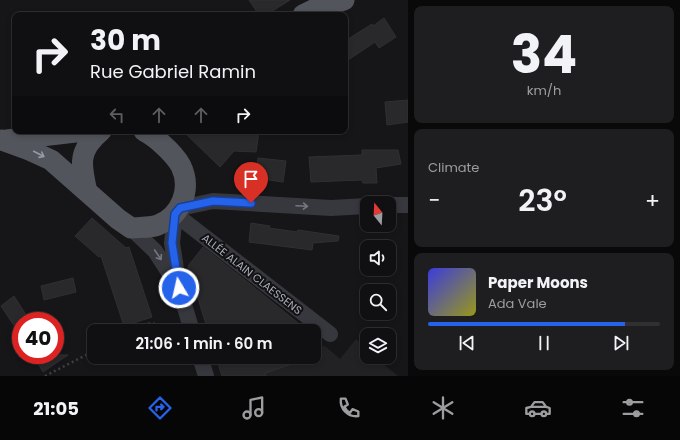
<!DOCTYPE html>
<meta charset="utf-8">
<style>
:root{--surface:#101012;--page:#1e1e20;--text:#f1f3f6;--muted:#9c9d9f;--line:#303032;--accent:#2563eb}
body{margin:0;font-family:Poppins,sans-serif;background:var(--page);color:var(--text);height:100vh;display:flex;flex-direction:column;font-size:15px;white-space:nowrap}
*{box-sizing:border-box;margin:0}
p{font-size:13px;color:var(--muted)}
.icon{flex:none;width:22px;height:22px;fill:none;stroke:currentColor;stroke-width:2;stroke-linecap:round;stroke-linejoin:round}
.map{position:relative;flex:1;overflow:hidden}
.panel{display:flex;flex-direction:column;gap:6px;padding:6px;background:#09090a;width:272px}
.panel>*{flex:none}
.top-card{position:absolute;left:12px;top:12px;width:336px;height:122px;border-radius:8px;box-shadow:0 2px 6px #0003,0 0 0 1px var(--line);background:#101012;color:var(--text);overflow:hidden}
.needle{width:26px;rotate:342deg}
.fabs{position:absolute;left:360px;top:196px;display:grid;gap:8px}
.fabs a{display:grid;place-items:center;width:36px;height:36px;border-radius:8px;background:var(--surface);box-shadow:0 2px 6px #0003,0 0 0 1px var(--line);font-size:20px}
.speed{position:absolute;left:12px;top:312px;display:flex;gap:8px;font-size:20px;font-weight:700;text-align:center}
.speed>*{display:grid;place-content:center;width:52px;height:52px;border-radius:50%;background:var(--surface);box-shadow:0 2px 6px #0003,0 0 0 1px var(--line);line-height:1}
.speed .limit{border:6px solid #d22;background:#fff;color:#111}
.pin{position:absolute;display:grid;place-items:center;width:34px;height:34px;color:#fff;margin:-41px -17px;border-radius:50% 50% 50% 0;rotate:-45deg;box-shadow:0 0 4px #0007}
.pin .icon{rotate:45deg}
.me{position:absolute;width:44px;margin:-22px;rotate:351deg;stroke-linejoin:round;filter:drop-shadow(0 0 3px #0008)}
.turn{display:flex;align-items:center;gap:14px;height:84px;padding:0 12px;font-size:18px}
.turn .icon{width:52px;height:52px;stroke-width:2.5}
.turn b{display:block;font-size:28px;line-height:34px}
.lanes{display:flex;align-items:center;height:38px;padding:0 12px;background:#0003;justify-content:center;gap:20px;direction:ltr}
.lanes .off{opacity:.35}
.big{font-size:30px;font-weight:600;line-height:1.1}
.panel .card{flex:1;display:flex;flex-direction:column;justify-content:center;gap:6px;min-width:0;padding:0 14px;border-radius:8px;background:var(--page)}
.panel .dial{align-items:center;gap:0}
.dial b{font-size:52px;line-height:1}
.song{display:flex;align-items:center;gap:12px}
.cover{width:48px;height:48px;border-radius:6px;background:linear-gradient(135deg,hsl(240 70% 55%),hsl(60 70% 35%))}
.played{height:4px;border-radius:2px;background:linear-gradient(90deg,var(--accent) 85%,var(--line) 85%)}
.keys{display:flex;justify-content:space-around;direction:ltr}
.heat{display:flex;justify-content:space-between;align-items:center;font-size:22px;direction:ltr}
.trip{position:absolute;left:87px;top:324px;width:234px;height:40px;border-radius:8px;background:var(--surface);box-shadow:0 2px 6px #0003,0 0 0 1px var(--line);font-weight:600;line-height:40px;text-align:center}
.dock{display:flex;height:64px;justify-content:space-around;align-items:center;background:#060607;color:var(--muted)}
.dock .icon{width:28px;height:28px}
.dock .active{color:var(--accent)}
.dock b{font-size:18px;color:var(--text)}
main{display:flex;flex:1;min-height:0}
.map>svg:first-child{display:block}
.built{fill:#222225}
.building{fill:#29292c;stroke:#303034}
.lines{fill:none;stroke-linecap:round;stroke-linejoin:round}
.path{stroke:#3d3f44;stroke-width:2.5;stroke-dasharray:2 3;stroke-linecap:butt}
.minor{stroke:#37383d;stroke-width:16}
.major{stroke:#53555c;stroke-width:21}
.oneway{stroke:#979ba6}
.oneway2{stroke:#757881}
.route-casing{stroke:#184099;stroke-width:10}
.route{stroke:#2563eb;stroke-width:7}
.labels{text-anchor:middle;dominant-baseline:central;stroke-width:4;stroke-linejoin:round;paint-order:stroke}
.street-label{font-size:11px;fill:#a8adb8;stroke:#111113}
</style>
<main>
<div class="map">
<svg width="408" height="376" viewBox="0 0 408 376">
<rect width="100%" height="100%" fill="#161618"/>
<path class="built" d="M 356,339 L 367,348 L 367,357 L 379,357 L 383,361 L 382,363 L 398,376 L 222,376 L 289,357 L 314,357 L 314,349 L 325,346 L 340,359 Z"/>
<path class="building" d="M 249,0 L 290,0 L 266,15 L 259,15 Z
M 384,18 L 396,37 L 379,48 L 375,42 L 345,62 L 345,41 L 372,24 L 373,26 Z
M 408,100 L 408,122 L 387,125 L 385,102 Z
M 183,131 L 259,131 L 256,152 L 234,151 L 220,167 Z
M 362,150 L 398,150 L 401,164 L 376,168 L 377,183 L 363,183 L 362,180 L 311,182 L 309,157 L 362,155 Z
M 258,158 L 286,161 L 283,182 L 255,178 Z
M 92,218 L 126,248 L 129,247 L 152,317 L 124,326 L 101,256 L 99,257 L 75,236 Z
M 251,223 L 270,226 L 269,228 L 297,232 L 298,230 L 339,236 L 338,241 L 313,243 L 312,250 L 249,242 Z
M 203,247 L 250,284 L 308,331 L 257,331 L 255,326 L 238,331 L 208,331 L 188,266 Z
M 73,278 L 76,292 L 44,300 L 41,286 Z
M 14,296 L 30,321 L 21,321 L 21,336 L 1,306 Z
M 33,355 L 68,355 L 43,372 Z
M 216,357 L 304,357 L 304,360 L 265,373 L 266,376 L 222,376 Z"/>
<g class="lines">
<path class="path" d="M 135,331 L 150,323 L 160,325
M 45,376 L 94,351"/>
<path class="minor" d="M 389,205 L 408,205
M 180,208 L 213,201 L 331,208 L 367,206
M 131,228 L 155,251 L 175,282
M 192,331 L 179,288 L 172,243 L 175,214 L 330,334
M 200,357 L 206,376"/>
<path class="major" d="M 303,15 L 315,9 L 344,0
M 2,140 L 29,150 L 51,160 L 118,219 L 131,228 C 139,227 151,228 158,225 C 181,216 192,189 181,166 C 176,157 169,150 161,143 C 155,138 151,134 144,131
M 7,140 L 84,131
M 87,192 C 81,165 77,151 101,131"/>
</g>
<defs><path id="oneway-shaft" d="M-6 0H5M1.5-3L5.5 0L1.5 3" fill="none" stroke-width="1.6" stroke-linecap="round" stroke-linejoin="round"/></defs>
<use class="oneway" href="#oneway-shaft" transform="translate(39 154) rotate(27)"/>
<g class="oneway2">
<use href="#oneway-shaft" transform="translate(302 206) rotate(3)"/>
<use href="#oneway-shaft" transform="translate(158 255) rotate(56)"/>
</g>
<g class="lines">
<g class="route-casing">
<path id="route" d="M 179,288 L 172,243 L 175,214 L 180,208 L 213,201 L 251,203"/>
</g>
<use href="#route" class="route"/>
</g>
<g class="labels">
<g class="street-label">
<text transform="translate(252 274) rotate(38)">ALLÉE ALAIN CLAESSENS</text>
</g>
</g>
</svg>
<div class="fabs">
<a><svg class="needle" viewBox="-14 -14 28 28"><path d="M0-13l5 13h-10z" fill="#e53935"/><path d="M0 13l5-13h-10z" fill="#9c9d9f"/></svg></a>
<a><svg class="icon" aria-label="sound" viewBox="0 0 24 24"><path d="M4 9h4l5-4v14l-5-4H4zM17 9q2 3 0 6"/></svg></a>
<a><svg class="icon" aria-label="search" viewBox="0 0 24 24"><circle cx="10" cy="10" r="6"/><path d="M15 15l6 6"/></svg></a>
<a><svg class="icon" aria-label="layers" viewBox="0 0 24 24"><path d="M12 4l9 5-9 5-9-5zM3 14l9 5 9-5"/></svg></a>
</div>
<div class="speed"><div class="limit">40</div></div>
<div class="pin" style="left:251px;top:203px;background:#d93025"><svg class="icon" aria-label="arrive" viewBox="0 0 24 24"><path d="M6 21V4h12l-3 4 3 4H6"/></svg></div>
<svg class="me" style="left:179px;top:288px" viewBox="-20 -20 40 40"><circle r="17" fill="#2563eb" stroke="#fff" stroke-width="3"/><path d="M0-11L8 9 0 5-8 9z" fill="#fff"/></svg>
<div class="trip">21:06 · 1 min · 60 m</div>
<div class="top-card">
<div class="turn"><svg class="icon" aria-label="right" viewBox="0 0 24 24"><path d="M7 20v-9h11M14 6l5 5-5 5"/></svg><div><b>30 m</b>Rue Gabriel Ramin</div></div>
<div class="lanes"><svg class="icon off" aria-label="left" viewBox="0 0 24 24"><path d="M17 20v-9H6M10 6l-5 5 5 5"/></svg><svg class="icon off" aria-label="ahead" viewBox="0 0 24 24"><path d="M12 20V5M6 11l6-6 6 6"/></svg><svg class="icon off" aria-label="ahead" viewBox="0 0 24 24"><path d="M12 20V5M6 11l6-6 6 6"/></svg><svg class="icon" aria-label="right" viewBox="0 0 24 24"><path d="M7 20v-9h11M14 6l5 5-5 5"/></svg></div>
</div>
</div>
<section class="panel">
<div class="card dial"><b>34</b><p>km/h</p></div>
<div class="card"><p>Climate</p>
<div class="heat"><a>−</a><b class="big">23°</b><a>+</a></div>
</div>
<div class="card">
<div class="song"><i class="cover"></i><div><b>Paper Moons</b><p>Ada Vale</p></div></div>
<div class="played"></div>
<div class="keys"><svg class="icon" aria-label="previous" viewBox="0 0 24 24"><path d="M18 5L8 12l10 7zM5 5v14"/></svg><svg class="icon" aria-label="pause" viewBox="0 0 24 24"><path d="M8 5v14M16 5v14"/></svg><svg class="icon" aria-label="next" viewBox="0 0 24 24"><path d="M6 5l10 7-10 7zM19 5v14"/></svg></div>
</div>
</section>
</main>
<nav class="dock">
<b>21:05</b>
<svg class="icon active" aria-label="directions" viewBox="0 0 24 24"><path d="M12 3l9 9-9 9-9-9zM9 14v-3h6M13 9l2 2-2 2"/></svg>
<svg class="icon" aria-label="music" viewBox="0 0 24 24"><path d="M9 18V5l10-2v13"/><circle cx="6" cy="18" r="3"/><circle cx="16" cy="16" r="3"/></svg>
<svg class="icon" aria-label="phone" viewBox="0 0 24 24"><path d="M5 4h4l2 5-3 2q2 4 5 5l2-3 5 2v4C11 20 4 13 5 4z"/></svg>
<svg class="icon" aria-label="climate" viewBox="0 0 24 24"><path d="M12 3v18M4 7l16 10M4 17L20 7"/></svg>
<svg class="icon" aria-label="car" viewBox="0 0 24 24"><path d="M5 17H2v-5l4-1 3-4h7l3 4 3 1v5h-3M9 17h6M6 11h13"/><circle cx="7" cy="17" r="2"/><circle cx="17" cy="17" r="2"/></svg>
<svg class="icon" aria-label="filters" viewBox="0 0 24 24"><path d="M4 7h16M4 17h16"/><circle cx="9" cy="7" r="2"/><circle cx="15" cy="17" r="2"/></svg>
</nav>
